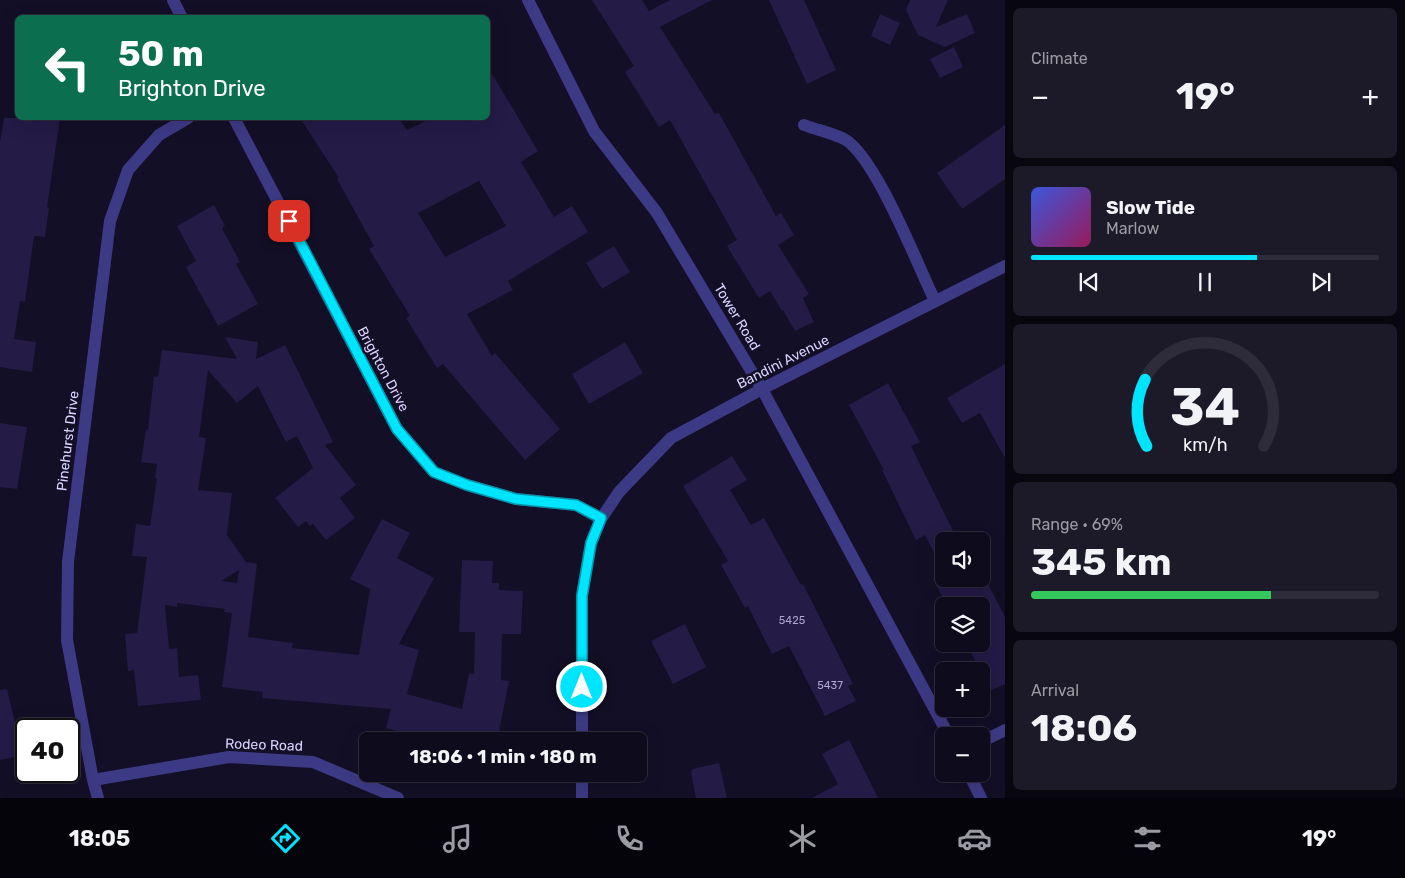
<!DOCTYPE html>
<meta charset="utf-8">
<style>
:root{--surface:#0e0b1c;--page:#1c1929;--text:#f1f3f6;--muted:#9b9ba3;--line:#2e2b3b;--accent:#00e5ff}
body{margin:0;font-family:Rubik,sans-serif;background:var(--page);color:var(--text);height:100vh;display:flex;flex-direction:column;font-size:19px;white-space:nowrap}
*{box-sizing:border-box;margin:0}
p{font-size:16px;color:var(--muted)}
.icon{flex:none;width:28px;height:28px;fill:none;stroke:currentColor;stroke-width:2;stroke-linecap:round;stroke-linejoin:round}
.map{position:relative;flex:1;overflow:hidden}
.side{display:flex;flex-direction:column;gap:8px;padding:8px;background:#08060f;width:400px}
.side>*{flex:none}
.top-card{position:absolute;left:15px;top:15px;width:475px;height:105px;border-radius:8px;box-shadow:0 5px 20px #0002,0 0 0 1px var(--line);background:#0b6e4f;color:#fff;overflow:hidden}
.fabs{position:absolute;left:935px;top:532px;display:grid;gap:10px}
.fabs a{display:grid;place-items:center;width:55px;height:55px;border-radius:8px;background:var(--surface);box-shadow:0 5px 20px #0002,0 0 0 1px var(--line);font-size:25px}
.speed{position:absolute;left:15px;top:718px;display:flex;gap:10px;font-size:25px;font-weight:700;text-align:center}
.speed>*{display:grid;place-content:center;width:65px;height:65px;border-radius:50%;background:var(--surface);box-shadow:0 5px 20px #0002,0 0 0 1px var(--line);line-height:1}
.speed .limit{border:2px solid #111;border-radius:8px;background:#fff;color:#111}
.pin{position:absolute;display:grid;place-items:center;width:42px;height:42px;color:#fff;margin:-21px;border-radius:10px;box-shadow:0 2px 8px #0006}
.me{position:absolute;width:55px;margin:-28px;rotate:0deg;stroke-linejoin:round;filter:drop-shadow(0 0 4px #0008)}
.turn{display:flex;align-items:center;gap:18px;height:105px;padding:0 20px;font-size:22px}
.turn .icon{width:65px;height:65px;stroke-width:2.5}
.turn b{display:block;font-size:35px;line-height:42px}
.big{font-size:38px;font-weight:700;line-height:1.1}
.side .tile{flex:1;display:flex;flex-direction:column;justify-content:center;gap:8px;min-width:0;padding:0 18px;border-radius:8px;background:var(--page)}
.side .dial{align-items:center;gap:0}
.dial svg{height:130px;overflow:visible;fill:none;stroke:var(--line);stroke-width:7;stroke-linecap:round;text-anchor:middle}
.dial text{fill:var(--text);stroke:none}
.song{display:flex;align-items:center;gap:15px}
.cover{width:60px;height:60px;border-radius:8px;background:linear-gradient(135deg,hsl(230 70% 55%),hsl(330 70% 35%))}
.played{height:5px;border-radius:2px;background:linear-gradient(90deg,var(--accent) 65%,var(--line) 65%)}
.keys{display:flex;justify-content:space-around;direction:ltr}
.heat{display:flex;justify-content:space-between;align-items:center;font-size:28px;direction:ltr}
.charge{height:8px;border-radius:4px;background:linear-gradient(90deg,#34c759 69%,var(--line) 0)}
.trip{position:absolute;left:359px;top:732px;width:288px;height:50px;border-radius:8px;background:var(--surface);box-shadow:0 5px 20px #0002,0 0 0 1px var(--line);font-weight:700;line-height:50px;text-align:center}
.tab-bar{display:flex;height:80px;justify-content:space-around;align-items:center;background:#06040b;color:var(--muted)}
.tab-bar .icon{width:35px;height:35px}
.tab-bar .selected{color:var(--accent)}
.tab-bar b{font-size:22px;color:var(--text)}
main{display:flex;flex:1;min-height:0}
.map>svg:first-child{display:block}
.building{fill:#241b47;fill-rule:evenodd}
.lines{fill:none;stroke-linecap:round;stroke-linejoin:round}
.minor{stroke:#3d3a85;stroke-width:12}
.route-casing{stroke:#0095a6;stroke-width:12}
.route{stroke:#00e5ff;stroke-width:9}
.labels{text-anchor:middle;dominant-baseline:central;stroke-width:5;stroke-linejoin:round;paint-order:stroke}
.number-label{font-size:11px;fill:#aca6d1}
.street-label{font-size:14px;fill:#d9d4ff;stroke:#130f26}
</style>
<main>
<div class="map">
<svg width="1005" height="798" viewBox="0 0 1005 798">
<rect width="100%" height="100%" fill="#130f26"/>
<path class="building" d="M 592,0 L 642,0 L 649,11 L 670,0 L 712,0 L 660,27 L 715,114 L 719,113 L 776,216 L 781,213 L 794,235 L 778,245 L 809,294 L 803,298 L 814,322 L 795,331 L 783,310 L 782,311 L 770,291 L 759,298 L 727,246 L 737,240 L 670,120 L 659,127 L 625,72 L 634,66 Z
M 769,0 L 804,0 L 836,70 L 807,84 Z
M 910,0 L 948,0 L 936,27 L 967,14 L 975,33 L 945,47 L 918,35 L 906,10 Z
M 880,14 L 900,23 L 890,45 L 871,36 Z
M 954,47 L 963,67 L 940,78 L 930,59 Z
M 488,67 L 538,151 L 521,162 L 554,217 L 572,206 L 588,232 L 508,281 L 513,290 L 467,314 L 492,356 L 495,353 L 560,429 L 525,460 L 443,364 L 437,368 L 406,318 L 410,316 L 369,249 L 374,246 L 337,179 L 339,178 L 300,118 L 399,118 L 407,130 L 432,118 L 488,118 ZM 479,181 L 506,226 L 445,257 L 418,213 Z
M 4,118 L 60,118 L 47,207 L 49,208 L 45,237 L 34,236 L 25,302 L 20,301 L 14,339 L 36,342 L 32,372 L 0,367 L 0,143 Z
M 1005,125 L 1005,179 L 962,209 L 937,173 Z
M 214,205 L 225,226 L 222,228 L 240,262 L 236,264 L 258,304 L 218,326 L 186,267 L 196,261 L 177,226 Z
M 614,246 L 630,272 L 602,289 L 586,263 Z
M 225,337 L 258,342 L 256,359 L 285,345 L 333,442 L 325,445 L 356,485 L 340,498 L 355,518 L 326,540 L 313,524 L 310,526 L 306,521 L 298,527 L 275,498 L 313,468 L 297,436 L 286,442 L 258,386 L 237,403 L 208,370 L 199,437 L 206,438 L 198,490 L 232,493 L 227,535 L 246,562 L 257,564 L 248,637 L 293,643 L 292,648 L 359,655 L 370,589 L 350,579 L 382,519 L 410,533 L 397,558 L 434,578 L 399,644 L 419,650 L 407,694 L 462,709 L 469,673 L 474,674 L 475,632 L 459,632 L 462,560 L 493,561 L 492,583 L 499,583 L 499,590 L 523,591 L 521,634 L 502,634 L 501,680 L 509,681 L 497,741 L 435,741 L 386,728 L 391,709 L 262,698 L 263,692 L 222,687 L 232,613 L 224,612 L 225,609 L 177,603 L 177,607 L 165,605 L 169,649 L 177,648 L 179,677 L 198,675 L 201,700 L 138,706 L 134,670 L 128,671 L 125,634 L 137,633 L 147,557 L 132,556 L 136,524 L 150,526 L 157,478 L 155,478 L 157,464 L 141,462 L 146,429 L 148,430 L 154,376 L 158,377 L 162,350 L 237,359 ZM 239,570 L 237,583 L 221,581 Z
M 625,342 L 643,373 L 589,404 L 572,374 Z
M 1005,364 L 1005,458 L 980,413 L 962,423 L 947,398 Z
M 888,383 L 920,442 L 911,446 L 958,541 L 944,541 L 944,573 L 925,535 L 916,540 L 882,470 L 884,470 L 849,405 Z
M 0,423 L 27,427 L 17,489 L 0,487 Z
M 732,456 L 747,480 L 730,490 L 751,525 L 764,518 L 801,585 L 803,584 L 853,684 L 848,686 L 856,701 L 825,716 L 789,646 L 772,654 L 748,606 L 745,608 L 721,565 L 728,561 L 683,486 Z
M 981,570 L 1005,617 L 1005,684 L 990,691 L 967,644 L 981,644 L 981,606 L 947,606 L 933,579 L 976,579 L 981,590 Z
M 685,624 L 706,667 L 673,684 L 651,641 Z
M 7,689 L 23,755 L 0,760 L 0,690 Z
M 849,740 L 878,798 L 812,798 L 838,784 L 822,754 Z
M 719,763 L 727,798 L 696,798 L 691,772 L 693,769 Z"/>
<g class="lines">
<path class="minor" d="M 173,0 L 182,18
M 528,0 L 594,131 L 657,213 L 762,389 L 949,736
M 234,118 L 397,429 L 434,472 L 467,485 L 516,499 L 576,505 L 601,519
M 804,125 C 817,130 832,133 844,139 C 875,155 918,266 935,301
M 582,741 L 582,595 L 591,543 L 601,519 L 619,492 L 671,438 L 762,389 L 1005,266
M 981,742 L 1005,730
M 582,774 L 582,798
M 969,774 L 981,798
M 93,780 L 229,757 L 313,762 L 398,798
M 98,798 L 93,780 L 67,640 L 68,562 L 110,221 L 128,170 L 159,135 L 188,118"/>
</g>
<g class="lines">
<g class="route-casing">
<path id="route" d="M 289,221 L 397,429 L 434,472 L 467,485 L 516,499 L 576,505 L 601,518 L 591,543 L 582,596 L 582,687"/>
</g>
<use href="#route" class="route"/>
</g>
<g class="labels">
<g class="number-label">
<text x="792" y="620">5425</text>
<text x="830" y="685">5437</text>
</g>
<g class="street-label">
<text transform="translate(737 317) rotate(59)">Tower Road</text>
<text transform="translate(783 362) rotate(-27)">Bandini Avenue</text>
<text transform="translate(383 369) rotate(62)">Brighton Drive</text>
<text transform="translate(68 441) rotate(-83)">Pinehurst Drive</text>
<text transform="translate(264 745) rotate(2)">Rodeo Road</text>
</g>
</g>
</svg>
<div class="fabs">
<a><svg class="icon" aria-label="sound" viewBox="0 0 24 24"><path d="M4 9h4l5-4v14l-5-4H4zM17 9q2 3 0 6"/></svg></a>
<a><svg class="icon" aria-label="layers" viewBox="0 0 24 24"><path d="M12 4l9 5-9 5-9-5zM3 14l9 5 9-5"/></svg></a>
<a>+</a>
<a>−</a>
</div>
<div class="speed"><div class="limit">40</div></div>
<div class="pin" style="left:289px;top:221px;background:#d93025"><svg class="icon" aria-label="arrive" viewBox="0 0 24 24"><path d="M6 21V4h12l-3 4 3 4H6"/></svg></div>
<svg class="me" style="left:582px;top:687px" viewBox="-20 -20 40 40"><circle r="17" fill="#00e5ff" stroke="#fff" stroke-width="3"/><path d="M0-11L8 9 0 5-8 9z" fill="#fff"/></svg>
<div class="trip">18:06 · 1 min · 180 m</div>
<div class="top-card">
<div class="turn"><svg class="icon" aria-label="left" viewBox="0 0 24 24"><path d="M17 20v-9H6M10 6l-5 5 5 5"/></svg><div><b>50 m</b>Brighton Drive</div></div>
</div>
</div>
<section class="side">
<div class="tile"><p>Climate</p>
<div class="heat"><a>−</a><b class="big">19°</b><a>+</a></div>
</div>
<div class="tile">
<div class="song"><i class="cover"></i><div><b>Slow Tide</b><p>Marlow</p></div></div>
<div class="played"></div>
<div class="keys"><svg class="icon" aria-label="previous" viewBox="0 0 24 24"><path d="M18 5L8 12l10 7zM5 5v14"/></svg><svg class="icon" aria-label="pause" viewBox="0 0 24 24"><path d="M8 5v14M16 5v14"/></svg><svg class="icon" aria-label="next" viewBox="0 0 24 24"><path d="M6 5l10 7-10 7zM19 5v14"/></svg></div>
</div>
<div class="tile dial"><svg viewBox="0 0 100 80">
<path d="M14 69A42 42 0 1 1 86 69"/>
<path d="M14 69A42 42 0 0 1 13 28" stroke="#00e5ff"/>
<text x="50" y="56" font-size="32" font-weight="700">34</text>
<text x="50" y="72" font-size="11">km/h</text>
</svg></div>
<div class="tile"><p>Range · 69%</p><b class="big">345 km</b><div class="charge"></div></div>
<div class="tile"><p>Arrival</p><b class="big">18:06</b></div>
</section>
</main>
<nav class="tab-bar">
<b>18:05</b>
<svg class="icon selected" aria-label="directions" viewBox="0 0 24 24"><path d="M12 3l9 9-9 9-9-9zM9 14v-3h6M13 9l2 2-2 2"/></svg>
<svg class="icon" aria-label="music" viewBox="0 0 24 24"><path d="M9 18V5l10-2v13"/><circle cx="6" cy="18" r="3"/><circle cx="16" cy="16" r="3"/></svg>
<svg class="icon" aria-label="phone" viewBox="0 0 24 24"><path d="M5 4h4l2 5-3 2q2 4 5 5l2-3 5 2v4C11 20 4 13 5 4z"/></svg>
<svg class="icon" aria-label="climate" viewBox="0 0 24 24"><path d="M12 3v18M4 7l16 10M4 17L20 7"/></svg>
<svg class="icon" aria-label="car" viewBox="0 0 24 24"><path d="M5 17H2v-5l4-1 3-4h7l3 4 3 1v5h-3M9 17h6M6 11h13"/><circle cx="7" cy="17" r="2"/><circle cx="17" cy="17" r="2"/></svg>
<svg class="icon" aria-label="filters" viewBox="0 0 24 24"><path d="M4 7h16M4 17h16"/><circle cx="9" cy="7" r="2"/><circle cx="15" cy="17" r="2"/></svg>
<b>19°</b>
</nav>
